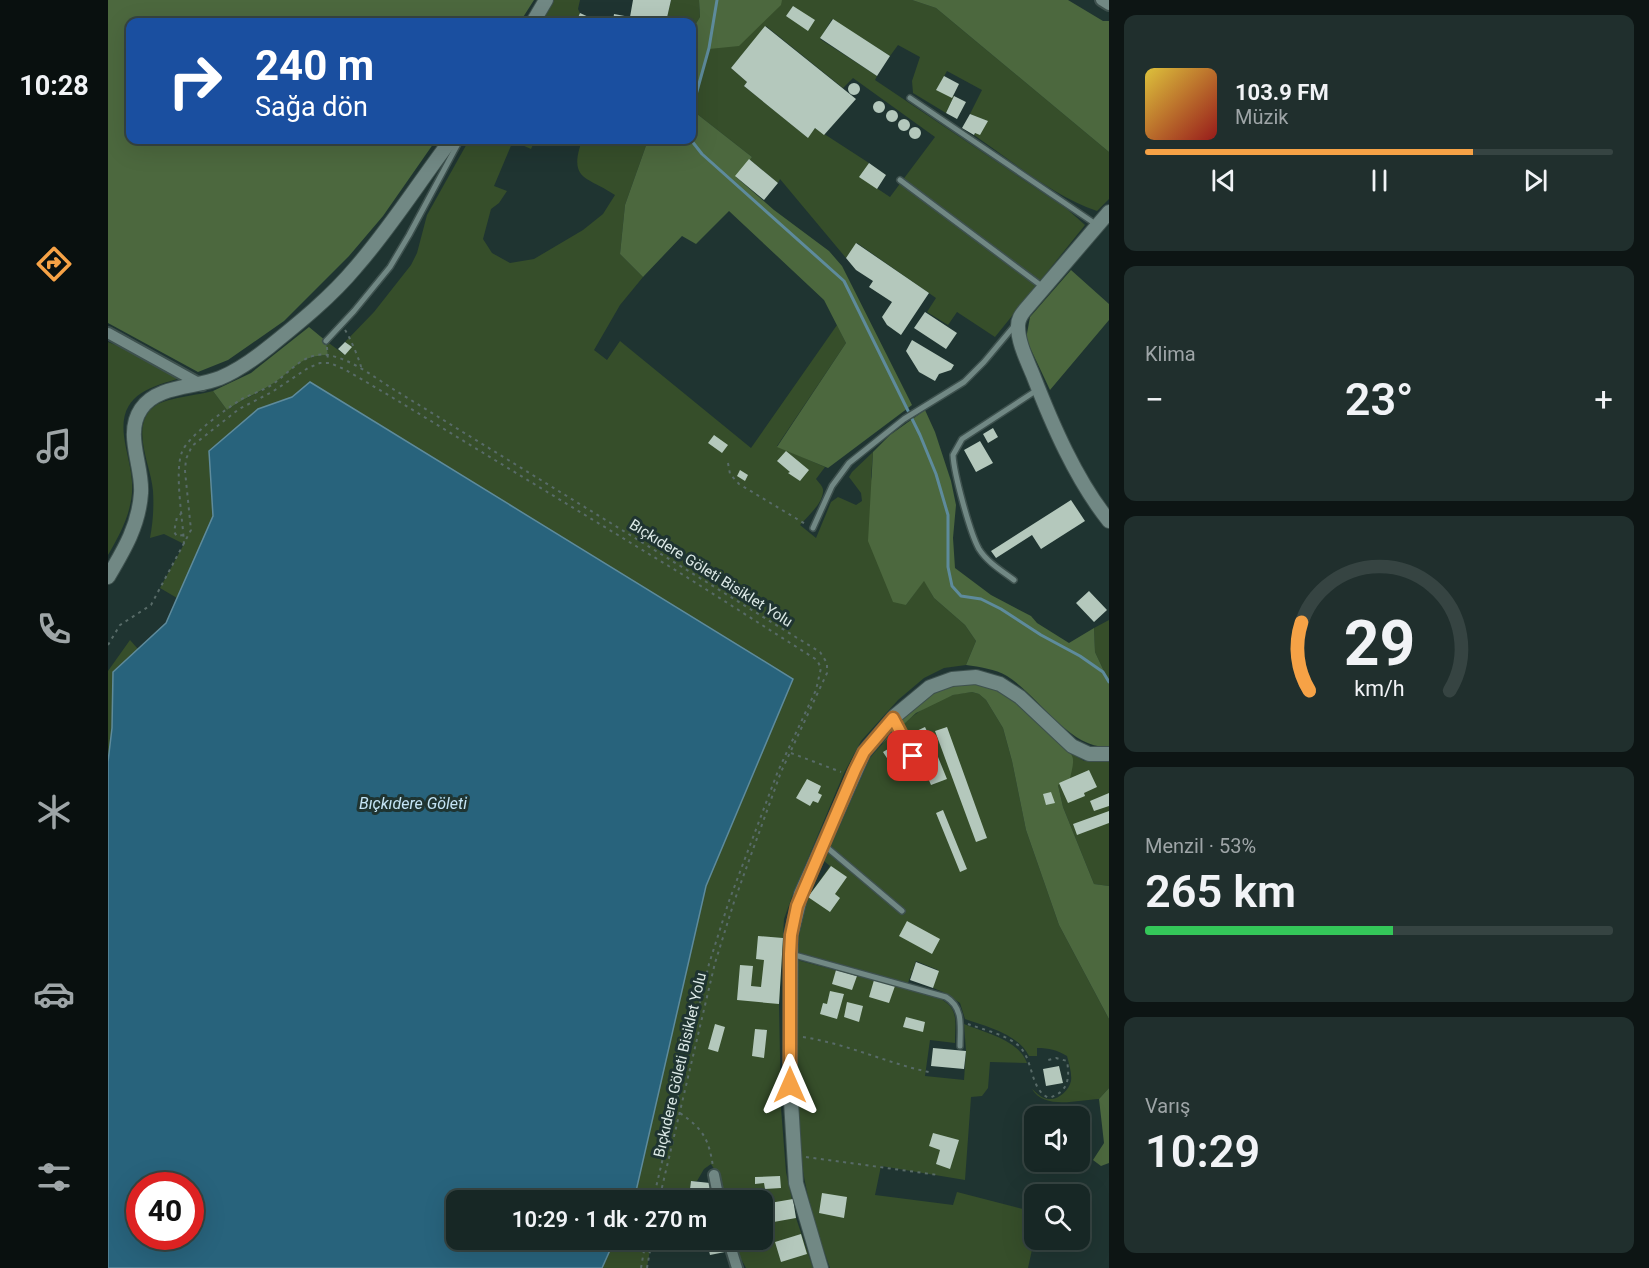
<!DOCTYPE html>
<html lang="tr">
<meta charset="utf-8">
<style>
:root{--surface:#172725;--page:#202f2d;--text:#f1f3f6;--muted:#9ea5a7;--line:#364442;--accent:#f6a246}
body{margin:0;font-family:Roboto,sans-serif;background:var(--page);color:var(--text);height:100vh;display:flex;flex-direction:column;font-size:22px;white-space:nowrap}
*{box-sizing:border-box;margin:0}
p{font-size:20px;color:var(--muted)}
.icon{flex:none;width:33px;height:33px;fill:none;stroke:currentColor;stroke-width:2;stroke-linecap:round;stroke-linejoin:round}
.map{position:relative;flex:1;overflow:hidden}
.sheet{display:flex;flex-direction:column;gap:15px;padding:15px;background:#0d1514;width:540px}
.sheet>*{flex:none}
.hud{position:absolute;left:18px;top:18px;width:570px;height:126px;border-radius:12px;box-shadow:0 6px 24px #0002,0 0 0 2px var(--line);background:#1a4fa0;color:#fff;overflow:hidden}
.buttons{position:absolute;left:916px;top:1106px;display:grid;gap:12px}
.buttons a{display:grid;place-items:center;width:66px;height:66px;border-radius:12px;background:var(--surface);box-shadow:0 6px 24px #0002,0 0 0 2px var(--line);font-size:30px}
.speed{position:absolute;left:18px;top:1172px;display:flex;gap:12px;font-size:30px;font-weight:700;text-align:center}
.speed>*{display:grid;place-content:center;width:78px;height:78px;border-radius:50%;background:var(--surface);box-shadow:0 6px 24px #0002,0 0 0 2px var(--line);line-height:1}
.speed .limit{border:9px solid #d22;background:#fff;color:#111}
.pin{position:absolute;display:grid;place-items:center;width:51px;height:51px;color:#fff;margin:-26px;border-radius:12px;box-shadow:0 3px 9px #0006}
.me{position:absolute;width:66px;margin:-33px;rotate:0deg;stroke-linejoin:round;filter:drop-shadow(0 0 4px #0008)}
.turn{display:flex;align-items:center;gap:21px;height:126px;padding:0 30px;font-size:27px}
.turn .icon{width:78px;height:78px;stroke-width:2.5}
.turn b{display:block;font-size:42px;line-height:51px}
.big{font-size:45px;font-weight:600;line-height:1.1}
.sheet .widget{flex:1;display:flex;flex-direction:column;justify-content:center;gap:9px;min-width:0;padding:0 21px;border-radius:12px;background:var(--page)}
.sheet .dial{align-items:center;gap:0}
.dial svg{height:156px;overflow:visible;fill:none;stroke:var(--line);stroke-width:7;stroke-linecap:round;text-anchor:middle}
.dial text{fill:var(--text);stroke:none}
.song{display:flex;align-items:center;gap:18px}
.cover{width:72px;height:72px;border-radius:9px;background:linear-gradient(135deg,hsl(50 70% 55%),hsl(0 70% 35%))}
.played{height:6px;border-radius:3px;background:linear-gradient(90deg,var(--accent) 70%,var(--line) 70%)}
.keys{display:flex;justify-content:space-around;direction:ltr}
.heat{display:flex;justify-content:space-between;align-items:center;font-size:33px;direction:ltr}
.charge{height:9px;border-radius:4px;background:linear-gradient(90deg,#34c759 53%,var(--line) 0)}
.trip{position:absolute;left:338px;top:1190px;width:327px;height:60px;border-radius:12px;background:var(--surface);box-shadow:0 6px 24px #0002,0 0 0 2px var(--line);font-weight:600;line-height:60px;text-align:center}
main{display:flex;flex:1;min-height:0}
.tab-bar{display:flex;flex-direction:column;width:108px;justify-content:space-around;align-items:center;background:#09100f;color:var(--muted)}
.tab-bar .icon{width:42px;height:42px}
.tab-bar .current{color:var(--accent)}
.tab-bar b{font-size:27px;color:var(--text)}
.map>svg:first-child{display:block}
.green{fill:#364e2a;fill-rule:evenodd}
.forest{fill:#4c683e}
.water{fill:#28637c;stroke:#5e8b9c;stroke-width:1.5;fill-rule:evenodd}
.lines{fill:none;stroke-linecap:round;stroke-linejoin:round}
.stream{stroke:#5e8b9c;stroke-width:3}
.building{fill:#b4c8bc}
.lane-casing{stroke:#3e514e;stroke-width:8}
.street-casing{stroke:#3e514e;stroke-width:14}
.secondary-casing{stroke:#3e514e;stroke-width:16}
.path{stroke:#586b68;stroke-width:2;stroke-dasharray:3 4.5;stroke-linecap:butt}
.lane{stroke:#718884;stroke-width:5}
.street{stroke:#718884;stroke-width:10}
.secondary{stroke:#718884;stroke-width:14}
.route-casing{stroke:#a0692e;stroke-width:15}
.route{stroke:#f6a246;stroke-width:10}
.labels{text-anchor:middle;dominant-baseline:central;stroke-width:6;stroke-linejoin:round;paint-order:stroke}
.street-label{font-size:15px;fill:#dce9e6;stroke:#1f3431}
.water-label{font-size:16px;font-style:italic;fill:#c4e4f5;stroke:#1f3431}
</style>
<main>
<nav class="tab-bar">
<b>10:28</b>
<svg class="icon current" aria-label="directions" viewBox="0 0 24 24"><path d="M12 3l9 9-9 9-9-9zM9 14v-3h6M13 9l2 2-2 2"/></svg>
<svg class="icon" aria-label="music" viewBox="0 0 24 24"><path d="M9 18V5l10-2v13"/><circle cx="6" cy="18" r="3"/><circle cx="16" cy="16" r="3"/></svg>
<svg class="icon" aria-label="phone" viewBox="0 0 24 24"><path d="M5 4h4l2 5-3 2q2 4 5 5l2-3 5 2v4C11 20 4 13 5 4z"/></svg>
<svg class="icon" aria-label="climate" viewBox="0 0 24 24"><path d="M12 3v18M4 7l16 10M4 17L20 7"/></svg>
<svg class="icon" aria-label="car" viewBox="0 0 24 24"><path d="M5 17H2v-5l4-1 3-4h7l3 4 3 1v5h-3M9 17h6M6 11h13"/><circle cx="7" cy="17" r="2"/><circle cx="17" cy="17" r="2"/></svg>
<svg class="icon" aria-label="filters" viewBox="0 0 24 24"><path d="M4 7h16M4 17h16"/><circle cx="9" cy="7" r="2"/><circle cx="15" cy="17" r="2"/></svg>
</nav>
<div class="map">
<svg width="1001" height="1268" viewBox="0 0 1001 1268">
<rect width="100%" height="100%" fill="#1f3431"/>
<path class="green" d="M 445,0 L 472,0 L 470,9 L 472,13 L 468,22 L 431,22 Z
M 563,0 L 591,0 L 592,17 L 584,30 L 584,22 L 558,22 Z
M 609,0 L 804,0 L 828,8 L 1001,152 L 1001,199 L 989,211 C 944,195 905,162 866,135 L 879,121 L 862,114 L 874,90 L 839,71 L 829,89 L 846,96 L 838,113 L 805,93 L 804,81 L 812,57 L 790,45 L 782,56 L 724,19 L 712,39 L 769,76 L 767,80 L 959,209 L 977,225 L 887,337 L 849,312 L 840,325 L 819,312 L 828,298 L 749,243 L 738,258 L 672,179 L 670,183 L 641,159 L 644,157 L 584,110 L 601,48 ZM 658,26 L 735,88 L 745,78 L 827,137 L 782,197 L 752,177 L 761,163 L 707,128 L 699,137 L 636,86 L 639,82 L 623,68 Z
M 361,140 L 427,140 L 423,149 L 405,141 L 386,186 L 399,191 L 391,203 L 383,209 L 375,239 L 384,253 L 402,263 L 426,259 L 475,230 L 495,214 L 507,195 C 479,176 460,181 474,140 L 540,140 L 517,205 L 512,254 L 535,277 L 512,305 L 486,350 L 499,360 L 512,341 L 643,448 L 729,325 L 738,343 L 669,446 L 717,467 L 708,479 C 711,483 716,487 715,492 C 714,504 700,516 692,525 L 708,538 L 723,502 L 730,497 L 748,505 L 754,501 L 753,493 L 741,477 L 744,472 L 765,452 L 763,477 L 798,605 L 816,580 L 826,598 L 857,625 L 868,641 L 858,665 L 836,668 L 816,678 L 790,700 L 753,741 L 736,773 L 685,894 L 676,919 L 671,1004 L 673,1108 L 678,1172 L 688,1218 L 705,1268 L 638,1268 L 627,1248 L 624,1239 L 654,1239 L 654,1200 L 616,1200 L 610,1175 L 603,1164 L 596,1169 L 589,1181 L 583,1181 L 581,1196 L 598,1200 L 526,1200 L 598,886 L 685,679 L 184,397 L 150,409 L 101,451 L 105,516 L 69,598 L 52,588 L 76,544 L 56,534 L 42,538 C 45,522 46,507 45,491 C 43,464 19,422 50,404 C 61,398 90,395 105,391 L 119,410 C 134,399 151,394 165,383 C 186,368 192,356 220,355 L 218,341 L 237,355 L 243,347 L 237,342 L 266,312 L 303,265 L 309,253 L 319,215 Z
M 0,342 L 18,349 L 73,378 C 41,387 11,395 16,436 C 18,452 23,466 24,482 C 26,508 13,533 0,555 Z
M 1001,620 L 1001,682 L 987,652 L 986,628 Z
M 22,640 L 30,649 L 5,672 L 4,728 L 0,762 L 0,671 Z
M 864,692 L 871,694 L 878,700 L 895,728 L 904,761 L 918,830 L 951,925 L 1001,1019 L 1001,1088 L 991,1099 C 970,1100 936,1110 924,1089 C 929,1093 934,1099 941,1099 C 951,1100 961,1090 963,1081 C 964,1073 961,1064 959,1056 C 949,1050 941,1048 929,1048 L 929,1056 L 921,1056 C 909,1033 879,1027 857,1019 L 852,1003 L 835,992 L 825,988 L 830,970 L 808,961 L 800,983 L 689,952 L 692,929 L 700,897 L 722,866 L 716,861 L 762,758 C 783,733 813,704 845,695 C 851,693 858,693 864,692 Z
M 963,753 L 976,761 L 1001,761 L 1001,886 L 986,884 L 955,807 L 950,785 Z
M 689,960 L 829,997 C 852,1008 847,1020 847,1043 L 822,1040 L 817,1076 L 856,1080 L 858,1051 L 856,1024 C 877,1033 910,1039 919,1063 L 882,1062 L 880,1088 L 874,1096 L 863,1097 L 857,1180 L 773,1166 L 767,1195 L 845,1205 L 849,1192 L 927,1212 L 927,1236 L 920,1268 L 722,1268 C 708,1229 696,1190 692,1148 C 685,1086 689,1022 689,960 Z
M 507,1239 L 564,1239 L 543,1244 L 539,1268 L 494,1268 Z"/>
<path class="forest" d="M 0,0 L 426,0 L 412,22 L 22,22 L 22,140 L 328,140 L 275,216 L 241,256 L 176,321 L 120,360 L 90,372 L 0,323 Z
M 591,0 L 674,0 L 673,5 L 631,46 L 601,49 L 584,109 L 584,30 L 592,17 Z
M 804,0 L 960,0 L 995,21 L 1001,21 L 1001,152 L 828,8 Z
M 584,110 L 644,157 L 628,177 L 666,210 L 721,251 L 734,266 L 804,405 L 720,468 L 669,447 L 738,343 L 716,300 L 621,211 L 588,244 L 574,236 L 535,277 L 512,254 L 517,205 L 540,140 L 584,140 Z
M 963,270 L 1001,304 L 1001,320 L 942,390 L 918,339 L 922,317 Z
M 201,327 L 218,341 L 220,355 C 190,356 186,370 164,384 C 149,394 133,399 119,410 L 105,391 L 143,373 Z
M 817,410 L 827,432 L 843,481 L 848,505 L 845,538 L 847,568 L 883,595 L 923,616 L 929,623 L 961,643 L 986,628 L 987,652 L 1001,682 L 1001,747 C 961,749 931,696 899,676 C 887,669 872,667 858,665 L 868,641 L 857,625 L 826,598 L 816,581 L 798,605 L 785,602 L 760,541 L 765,452 L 782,435 Z
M 854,682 C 900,684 917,711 947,740 C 952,745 961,749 964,756 C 967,762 963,772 962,779 L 950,785 L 955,807 L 986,884 L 1001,886 L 1001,1019 L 951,925 L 918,830 L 904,761 L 895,728 L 878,700 L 871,694 L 864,692 L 845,695 L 808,713 L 774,744 C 799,712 814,694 854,682 Z
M 1001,1088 L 1001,1163 L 993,1166 L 985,1160 L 996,1143 L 991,1099 Z"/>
<path class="water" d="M 202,382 L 685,679 L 598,886 L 526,1200 L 348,1200 L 348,1239 L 507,1239 L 494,1268 L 0,1268 L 0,762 L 4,728 L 5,672 L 58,623 L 105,516 L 101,451 L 150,409 L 184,397 ZM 32,1185 L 82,1185 L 82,1236 L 32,1236 Z"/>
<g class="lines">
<path class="stream" d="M 584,109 L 601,48 L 609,0
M 583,140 L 594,154 L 736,281 L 812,435 L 828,474 L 840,515 L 840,567 L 844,586 L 853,596 L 873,599 L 893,609 L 933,635 L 972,656 L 995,672 L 1001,682"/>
</g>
<path class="building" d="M 525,0 L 563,0 L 558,22 L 505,22 L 506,14 L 522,17 Z
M 685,6 L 707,20 L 700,31 L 678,16 Z
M 472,13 L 485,19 L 483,22 L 468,22 Z
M 725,19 L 782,56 L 769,76 L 712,38 Z
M 657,26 L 748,99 L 716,135 L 707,128 L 700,138 L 636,86 L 639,82 L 623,68 Z
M 836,76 L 851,84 L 844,98 L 828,90 Z
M740 89a6 6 0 1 1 12 0a6 6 0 1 1-12 0Z
M 846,96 L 858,102 L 849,119 L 838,113 Z
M765 107a6 6 0 1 1 12 0a6 6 0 1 1-12 0Z
M778 116a6 6 0 1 1 12 0a6 6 0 1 1-12 0Z
M 862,114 L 880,121 L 872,135 L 867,133 L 866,135 L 854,128 Z
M790 125a6 6 0 1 1 12 0a6 6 0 1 1-12 0Z
M801 133a6 6 0 1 1 12 0a6 6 0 1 1-12 0Z
M 641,159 L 670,183 L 656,200 L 627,176 Z
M 761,163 L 778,175 L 769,189 L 751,177 Z
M 748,243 L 821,293 L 793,335 L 779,325 L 774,317 L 784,302 L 761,287 L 765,281 L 748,270 L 738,258 Z
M 817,312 L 849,333 L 838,349 L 806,328 Z
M 804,340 L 846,365 L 843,370 L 831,374 L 827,381 L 811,372 L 798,351 Z
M 237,342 L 244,347 L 237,355 L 230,349 Z
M 885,428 L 890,437 L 880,443 L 875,434 Z
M 606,435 L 620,445 L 614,453 L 600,443 Z
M 872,441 L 885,463 L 868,472 L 856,450 Z
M 678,451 L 701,470 L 692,481 L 680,473 L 682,472 L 669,461 Z
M 632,470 L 640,475 L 637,481 L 629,476 Z
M 963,500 L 977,521 L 933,549 L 924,535 L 888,558 L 883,551 Z
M 981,591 L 999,610 L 986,622 L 968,603 Z
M 817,727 L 827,748 L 811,755 L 802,734 Z
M 839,727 L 879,838 L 868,842 L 827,731 Z
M 790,743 L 802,763 L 788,772 L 775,752 Z
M 830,757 L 839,779 L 823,785 L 814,764 Z
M 981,770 L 989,787 L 976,793 L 977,796 L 960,803 L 951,783 Z
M 699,779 L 713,786 L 710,793 L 714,795 L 710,803 L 705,801 L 702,806 L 688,798 Z
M 943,792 L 947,803 L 938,805 L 935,794 Z
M 1001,793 L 1001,806 L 986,811 L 982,801 Z
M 835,810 L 859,869 L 852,872 L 828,813 Z
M 1001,811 L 1001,823 L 969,835 L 965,824 Z
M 723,866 L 739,877 L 727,894 L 732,898 L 722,912 L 700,897 Z
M 799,921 L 832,939 L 824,954 L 791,936 Z
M 650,936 L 675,938 L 671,1004 L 629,1000 L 632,965 L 645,966 L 643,986 L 653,987 L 656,960 L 648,959 Z
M 808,962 L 831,971 L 825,988 L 802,980 Z
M 728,970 L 749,976 L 744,990 L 724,984 Z
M 766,980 L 787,986 L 781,1003 L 761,997 Z
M 722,991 L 736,994 L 729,1019 L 712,1014 L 715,1003 L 719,1004 Z
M 739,1002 L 755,1006 L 751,1022 L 736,1017 Z
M 798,1017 L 817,1022 L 815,1032 L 795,1027 Z
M 607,1024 L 617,1027 L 610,1052 L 600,1049 Z
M 647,1029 L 659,1030 L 656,1058 L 644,1056 Z
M 825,1048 L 858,1051 L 856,1069 L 823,1066 Z
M 951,1066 L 955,1083 L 938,1086 L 935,1069 Z
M 825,1133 L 851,1140 L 842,1169 L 828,1164 L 832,1150 L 821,1146 Z
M 672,1176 L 673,1188 L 657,1189 L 656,1183 L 647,1184 L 647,1177 Z
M 583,1181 L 602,1183 L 601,1199 L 581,1197 Z
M 714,1193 L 739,1197 L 736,1218 L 711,1213 Z
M 685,1199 L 688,1218 L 660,1223 L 656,1204 Z
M 693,1234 L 699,1254 L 673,1262 L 667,1242 Z
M 598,1239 L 613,1239 L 617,1252 L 602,1255 Z"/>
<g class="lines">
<g class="lane-casing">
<path id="lane" d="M 802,98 L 989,225
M 792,180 L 935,287
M 218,341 L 246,311 L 282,267 L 301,235 L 352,140
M 705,528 L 724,486 L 741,463 L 796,419 L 856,382 L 876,362 L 907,325
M 906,580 C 894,571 879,562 871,549 C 862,533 846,474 845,455 L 854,439 L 929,390
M 786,719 L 815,776
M 716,845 L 794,911
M 683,954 L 838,997 C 856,1008 852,1027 852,1046"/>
</g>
<g class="street-casing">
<path id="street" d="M 993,0 L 1001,5
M 0,333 L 94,385
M 606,1175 L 611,1200
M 620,1239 L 629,1268"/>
</g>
<g class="secondary-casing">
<path id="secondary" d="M 425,22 L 438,0
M 1001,212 L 917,310 C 913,315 910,319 910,326 C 910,343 919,360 925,375 C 944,424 968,480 1001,521
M 0,577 C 16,550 31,525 33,493 C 35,466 16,434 33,409 C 49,385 87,388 112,378 C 129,371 146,359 161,347 C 192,322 223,297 248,267 C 283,227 311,182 343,140
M 713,1268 L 688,1183 L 682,1085 L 683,935 L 693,894 L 756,752 L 787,716 L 822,687 L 844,679 L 868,677 L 892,684 L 912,697 L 964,746 L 981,754 L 1001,754"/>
</g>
<path class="path" d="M 237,330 C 242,337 253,363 254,371
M 219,347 L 220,362
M 620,463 L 622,474 L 631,484 L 699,525
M 74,513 L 69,517 L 66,532 L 69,536 L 75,535
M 76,544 C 75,520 66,472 74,452 C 80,436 117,410 132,400 C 142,394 155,391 165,384 C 182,372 197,351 220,355 C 243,359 266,377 285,389 L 712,652 L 719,663 L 719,673 L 673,772 L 626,902 L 607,963 L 551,1200
M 0,645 L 12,625 L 43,605 L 83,530 L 77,471 L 78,459 L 84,446 L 131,409 L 164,392 L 200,368 L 212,363 L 222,363 L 236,369 L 277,393 L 577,576 L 709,660 L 713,668 L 708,690 L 670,771 L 621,901 L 601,964 L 545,1200
M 683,753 L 733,772
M 860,1024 C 876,1030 900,1035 912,1047 C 926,1062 922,1090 941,1098 C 960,1092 962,1079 959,1061 L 948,1058 L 940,1060
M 695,1037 C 740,1044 781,1064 825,1073
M 572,1113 C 595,1129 601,1139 605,1167
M 698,1157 L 830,1175
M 533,1268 L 538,1239
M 539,1268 L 544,1239"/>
<use href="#lane" class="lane"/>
<use href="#street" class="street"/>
<use href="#secondary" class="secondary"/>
</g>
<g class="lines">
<g class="route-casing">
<path id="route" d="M 682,1085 L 682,954 L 683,935 L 689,906 L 747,770 L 756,752 L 785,718 L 805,756"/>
</g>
<use href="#route" class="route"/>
</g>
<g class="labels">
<g class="street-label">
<text transform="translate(603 573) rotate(32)">Bıçkıdere Göleti Bisiklet Yolu</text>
<text transform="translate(572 1065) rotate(-77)">Bıçkıdere Göleti Bisiklet Yolu</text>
</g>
<g class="water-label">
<text x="305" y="803">Bıçkıdere Göleti</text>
</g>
</g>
</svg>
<div class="buttons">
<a><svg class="icon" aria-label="sound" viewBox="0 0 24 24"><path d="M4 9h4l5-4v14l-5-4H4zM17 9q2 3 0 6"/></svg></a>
<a><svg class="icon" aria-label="search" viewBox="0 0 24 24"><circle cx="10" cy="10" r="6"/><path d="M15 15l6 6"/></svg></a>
</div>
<div class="speed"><div class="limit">40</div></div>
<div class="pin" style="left:805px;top:756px;background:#d93025"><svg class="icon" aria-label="arrive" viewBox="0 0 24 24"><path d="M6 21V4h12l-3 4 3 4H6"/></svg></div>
<svg class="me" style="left:682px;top:1085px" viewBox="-20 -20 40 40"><path d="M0-17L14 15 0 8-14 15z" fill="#f6a246" stroke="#fff" stroke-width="4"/></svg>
<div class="trip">10:29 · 1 dk · 270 m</div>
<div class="hud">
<div class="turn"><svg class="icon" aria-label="right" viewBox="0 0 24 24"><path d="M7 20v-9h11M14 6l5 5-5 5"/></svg><div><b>240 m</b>Sağa dön</div></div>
</div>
</div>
<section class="sheet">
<div class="widget">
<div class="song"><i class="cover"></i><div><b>103.9 FM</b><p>Müzik</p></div></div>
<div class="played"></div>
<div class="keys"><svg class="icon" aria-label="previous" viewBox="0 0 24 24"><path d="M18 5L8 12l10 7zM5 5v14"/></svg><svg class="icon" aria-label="pause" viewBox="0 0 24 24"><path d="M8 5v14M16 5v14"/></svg><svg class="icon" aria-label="next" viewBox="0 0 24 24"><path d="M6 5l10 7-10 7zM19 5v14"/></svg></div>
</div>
<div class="widget"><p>Klima</p>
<div class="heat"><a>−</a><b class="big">23°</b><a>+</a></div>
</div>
<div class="widget dial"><svg viewBox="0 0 100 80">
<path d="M14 69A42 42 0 1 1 86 69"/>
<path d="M14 69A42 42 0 0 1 10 34" stroke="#f6a246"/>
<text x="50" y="56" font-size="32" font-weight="700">29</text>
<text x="50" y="72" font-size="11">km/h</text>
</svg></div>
<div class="widget"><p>Menzil · 53%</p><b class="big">265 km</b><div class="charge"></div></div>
<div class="widget"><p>Varış</p><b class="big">10:29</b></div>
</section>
</main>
